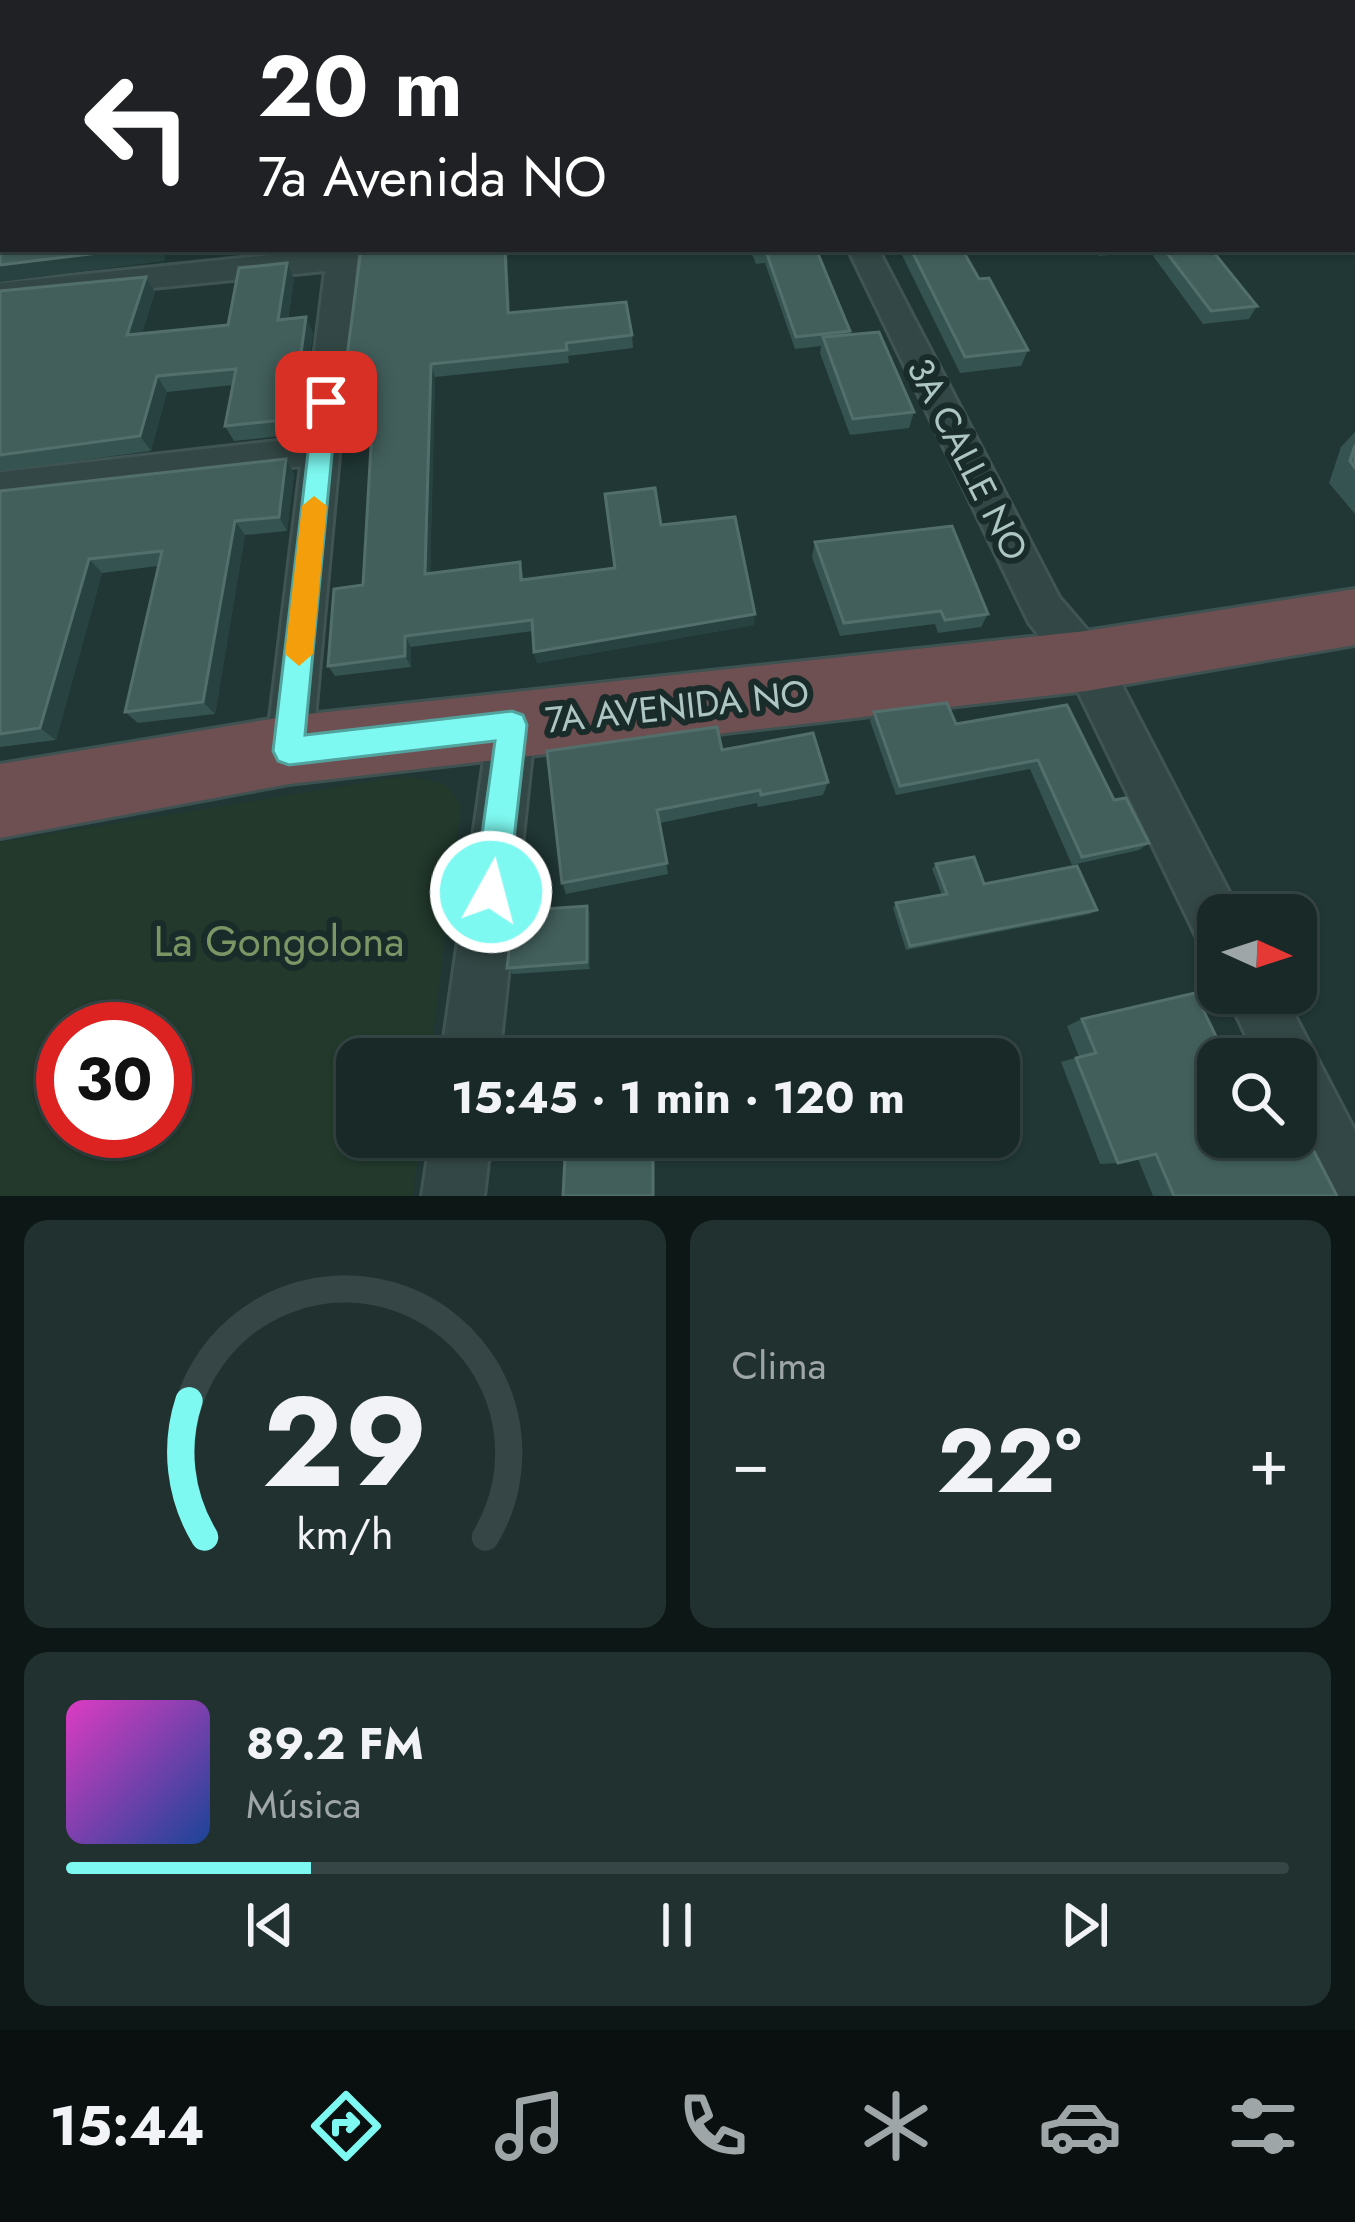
<!DOCTYPE html>
<html lang="es">
<meta charset="utf-8">
<style>
:root{--surface:#182928;--page:#213130;--text:#f1f3f6;--muted:#9fa6a8;--line:#364545;--accent:#7ef9f1}
body{margin:0;font-family:Jost,sans-serif;background:var(--page);color:var(--text);height:100vh;display:flex;flex-direction:column;font-size:45px;white-space:nowrap}
*{box-sizing:border-box;margin:0}
p{font-size:39px;color:var(--muted)}
.icon{flex:none;width:66px;height:66px;fill:none;stroke:currentColor;stroke-width:2;stroke-linecap:round;stroke-linejoin:round}
.map{position:relative;height:1196px;overflow:hidden}
.details{display:flex;flex-direction:column;gap:24px;padding:24px;background:#0d1716;flex:1}
.details>*{flex:none}
.hud{position:absolute;left:0px;top:0px;width:1356px;height:252px;box-shadow:0 3px 9px #0004,0 0 0 3px var(--line);background:#202124;color:#fff;overflow:hidden}
.needle{width:78px;rotate:93deg}
.tools{position:absolute;left:1197px;top:894px;display:grid;gap:24px}
.tools a{display:grid;place-items:center;width:120px;height:120px;border-radius:24px;background:var(--surface);box-shadow:0 3px 9px #0004,0 0 0 3px var(--line);font-size:60px}
.speed{position:absolute;left:36px;top:1002px;display:flex;gap:24px;font-size:60px;font-weight:700;text-align:center}
.speed>*{display:grid;place-content:center;width:156px;height:156px;border-radius:50%;background:var(--surface);box-shadow:0 3px 9px #0004,0 0 0 3px var(--line);line-height:1}
.speed .limit{border:18px solid #d22;background:#fff;color:#111}
.pin{position:absolute;display:grid;place-items:center;width:102px;height:102px;color:#fff;margin:-51px;border-radius:24px;box-shadow:0 6px 18px #0006}
.me{position:absolute;width:132px;margin:-66px;rotate:7deg;stroke-linejoin:round;filter:drop-shadow(0 0 9px #0008)}
.turn{display:flex;align-items:center;gap:42px;height:252px;padding:0 60px;font-size:54px}
.turn .icon{width:156px;height:156px;stroke-width:2.5}
.turn b{display:block;font-size:84px;line-height:102px}
.big{font-size:90px;font-weight:700;line-height:1.1}
.details .card{flex:1;display:flex;flex-direction:column;justify-content:center;gap:18px;min-width:0;padding:0 42px;border-radius:24px;background:var(--page)}
.details .dial{align-items:center;gap:0}
.dial svg{height:312px;overflow:visible;fill:none;stroke:var(--line);stroke-width:7;stroke-linecap:round;text-anchor:middle}
.dial text{fill:var(--text);stroke:none}
.song{display:flex;align-items:center;gap:36px}
.cover{width:144px;height:144px;border-radius:18px;background:linear-gradient(135deg,hsl(310 70% 55%),hsl(220 70% 35%))}
.played{height:12px;border-radius:6px;background:linear-gradient(90deg,var(--accent) 20%,var(--line) 20%)}
.keys{display:flex;justify-content:space-around;direction:ltr}
.heat{display:flex;justify-content:space-between;align-items:center;font-size:66px;direction:ltr}
.details .tiles{flex:1;display:grid;gap:24px;grid-template-columns:1fr 1fr}
.card:last-child{grid-column:span 2}
.trip{position:absolute;left:336px;top:1038px;width:684px;height:120px;border-radius:24px;background:var(--surface);box-shadow:0 3px 9px #0004,0 0 0 3px var(--line);font-weight:700;line-height:120px;text-align:center}
.tab-bar{display:flex;height:192px;justify-content:space-around;align-items:center;background:#0a1010;color:var(--muted)}
.tab-bar .icon{width:84px;height:84px}
.tab-bar .active{color:var(--accent)}
.tab-bar b{font-size:54px;color:var(--text)}
.map>svg:first-child{display:block}
.green{fill:#22392c;fill-rule:evenodd}
.lines{fill:none;stroke-linecap:round;stroke-linejoin:round}
.street-casing{stroke:#405453;stroke-width:6}
.highway-casing{stroke:#3e5251;stroke-width:6}
.street{fill:#334846;fill-rule:evenodd}
.highway{fill:#6e5052;fill-rule:evenodd}
.wall{fill:#355350}
.shaded-wall{fill:#274240}
.building{fill:#425f5c;stroke:#536f6c;stroke-width:3}
.route{fill:#7ef9f1;stroke:#52a29d;stroke-width:3}
.slow{fill:#f59e0b}
.labels{text-anchor:middle;dominant-baseline:central;stroke-width:12;stroke-linejoin:round;paint-order:stroke}
.street-label{font-size:36px;fill:#adc5c3;stroke:#192c2a}
.near-park-label{font-size:42px;fill:#7b9565;stroke:#192c2a}
</style>
<div class="map">
<svg width="1355" height="1196" viewBox="0 0 1355 1196">
<rect width="100%" height="100%" fill="#203735"/>
<path class="green" d="M 406,776 L 445,784 L 461,804 L 430,1059 L 357,1059 L 357,1137 L 420,1137 L 413,1196 L 0,1196 L 0,842 ZM 63,1029 L 165,1029 L 165,1131 L 63,1131 Z"/>
<g class="lines">
<g class="street-casing">
<path id="street" d="M 991,0 L 1013,0 L 1015,3 L 993,3 Z
M 1134,0 L 1157,0 L 1159,3 L 1136,3 Z
M 1353,190 L 1355,191 L 1355,210 L 1353,209 Z
M 328,249 L 358,249 L 312,750 L 306,765 L 289,772 L 272,765 L 266,750 L 301,466 L 0,502 L 0,472 L 304,438 L 325,271 L 0,303 L 0,283 Z
M 848,249 L 878,249 L 1059,597 L 1102,647 L 1241,915 L 1218,915 L 1218,949 L 1199,942 L 1070,675 L 1029,623 Z
M 512,704 L 528,710 L 535,725 L 499,1059 L 441,1059 L 489,725 L 496,710 Z
M 1226,993 L 1283,993 L 1355,1131 L 1355,1196 L 1323,1196 L 1294,1137 L 1296,1059 L 1257,1059 Z
M 431,1137 L 491,1137 L 484,1196 L 422,1196 Z"/>
</g>
<g class="highway-casing">
<path id="highway" d="M 1355,589 L 1355,645 L 1086,691 L 289,784 L 0,838 L 0,764 L 289,716 L 1086,631 Z"/>
</g>
<use href="#street" class="street"/>
<use href="#highway" class="highway"/>
</g>
<path class="wall" d="M 1182,0 L 1259,0 L 1257,3 L 1185,3 Z
M 1322,0 L 1355,0 L 1355,33 L 1353,31 L 1353,3 L 1325,3 Z
M 251,249 L 311,249 L 252,252 Z
M 361,249 L 507,249 L 510,313 L 632,335 L 633,348 L 568,356 L 569,363 L 435,377 L 430,574 L 520,562 L 524,580 L 614,568 L 661,525 L 754,625 L 537,663 L 534,652 L 533,631 L 411,647 L 411,667 L 335,676 L 328,666 L 363,585 L 374,391 L 349,393 L 344,380 Z
M 750,249 L 816,249 L 850,331 L 849,335 L 914,412 L 909,428 L 850,435 L 820,353 L 821,346 L 795,349 L 765,263 L 756,264 Z
M 899,249 L 962,249 L 979,279 L 1028,350 L 1021,366 L 960,373 Z
M 1095,249 L 1140,249 L 1139,252 L 1099,256 Z
M 1148,249 L 1211,249 L 1257,306 L 1249,319 L 1203,324 Z
M 146,277 L 155,292 L 142,333 L 228,325 L 294,279 L 288,319 L 313,333 L 304,398 L 296,399 L 291,435 L 234,441 L 225,426 L 233,385 L 167,392 L 151,451 L 0,471 L 0,291 Z
M 1355,432 L 1355,514 L 1329,483 L 1341,447 Z
M 286,459 L 294,474 L 287,531 L 245,535 L 215,714 L 138,723 L 125,712 L 158,566 L 102,573 L 56,740 L 0,747 L 0,491 Z
M 815,542 L 988,614 L 981,627 L 938,633 L 935,624 L 840,636 L 812,557 Z
M 1067,705 L 1114,800 L 1149,843 L 1139,850 L 1072,865 L 1030,769 L 896,795 L 870,721 L 874,712 L 956,724 Z
M 722,750 L 828,782 L 823,795 L 758,807 L 757,803 L 660,823 L 668,874 L 566,894 L 562,883 Z
M 936,864 L 984,884 L 1097,910 L 1090,914 L 906,950 L 893,908 L 896,903 L 942,895 L 932,869 Z
M 590,914 L 590,969 L 513,974 L 507,968 Z
M 1082,1019 L 1267,1143 L 1282,1139 L 1307,1138 L 1337,1196 L 1153,1196 L 1138,1159 L 1118,1163 L 1100,1164 L 1061,1062 L 1079,1057 L 1067,1026 Z"/>
<path class="shaded-wall" d="M 760,0 L 775,0 L 775,3 L 753,3 Z
M 131,249 L 165,249 L 167,252 L 164,261 L 0,282 L 0,265 Z
M 505,249 L 507,249 L 511,326 L 508,313 Z
M 287,263 L 294,279 L 285,336 L 278,320 Z
M 146,277 L 155,292 L 137,350 L 127,335 Z
M 306,317 L 313,333 L 304,398 L 297,383 Z
M 431,364 L 435,377 L 430,586 L 425,574 Z
M 157,376 L 167,392 L 151,451 L 140,436 Z
M 288,384 L 296,399 L 291,435 L 283,420 Z
M 286,459 L 294,474 L 287,531 L 279,517 Z
M 235,521 L 245,535 L 215,714 L 203,702 Z
M 89,559 L 102,573 L 56,740 L 40,728 Z
M 755,614 L 754,625 L 537,663 L 534,652 Z
M 405,636 L 411,647 L 411,667 L 405,656 Z
M 587,906 L 590,914 L 590,969 L 587,962 Z"/>
<path class="building" d="M 0,0 L 478,0 L 478,3 L 3,3 L 3,121 L 0,121 Z
M 581,0 L 760,0 L 753,3 L 581,3 Z
M 779,0 L 826,0 L 828,3 L 781,3 Z
M 1337,0 L 1355,0 L 1355,18 L 1353,16 L 1353,3 L 1340,3 Z
M 1353,82 L 1355,82 L 1355,165 L 1353,165 Z
M 3,235 L 3,249 L 131,249 L 0,265 L 0,236 Z
M 361,249 L 505,249 L 508,313 L 626,302 L 632,335 L 566,343 L 567,350 L 431,364 L 425,574 L 520,562 L 521,580 L 615,568 L 605,494 L 655,488 L 661,525 L 735,517 L 755,614 L 534,652 L 532,620 L 405,636 L 405,656 L 328,666 L 334,589 L 363,585 L 375,377 L 344,380 Z
M 756,249 L 816,249 L 850,331 L 796,337 L 766,251 L 757,252 Z
M 911,249 L 962,249 L 979,279 L 989,278 L 1028,350 L 965,357 Z
M 1164,249 L 1211,249 L 1257,306 L 1211,311 Z
M 287,263 L 278,320 L 306,317 L 297,383 L 288,384 L 283,420 L 225,426 L 236,369 L 157,376 L 140,436 L 0,455 L 0,291 L 146,277 L 127,335 L 228,325 L 239,268 Z
M 879,332 L 914,412 L 853,419 L 823,337 Z
M 1355,445 L 1355,468 L 1350,461 Z
M 286,459 L 279,517 L 235,521 L 203,702 L 125,712 L 162,551 L 89,559 L 40,728 L 0,734 L 0,491 Z
M 952,526 L 988,614 L 945,620 L 941,611 L 844,623 L 815,542 Z
M 947,703 L 956,724 L 1067,705 L 1114,800 L 1126,798 L 1149,843 L 1082,857 L 1038,760 L 900,786 L 874,712 Z
M 717,727 L 722,750 L 813,733 L 828,782 L 761,795 L 760,790 L 657,810 L 667,863 L 562,883 L 547,751 Z
M 974,857 L 984,884 L 1077,866 L 1097,910 L 910,946 L 896,903 L 947,894 L 936,864 Z
M 587,906 L 587,962 L 507,968 L 514,911 Z
M 1195,993 L 1227,1059 L 1218,1059 L 1218,1137 L 1264,1137 L 1269,1147 L 1307,1138 L 1337,1196 L 1174,1196 L 1156,1154 L 1118,1163 L 1076,1058 L 1096,1053 L 1082,1019 Z
M 566,1137 L 653,1137 L 653,1196 L 563,1196 Z"/>
<path class="route" d="M 326,394 L 337,402 L 305,735 L 512,711 L 523,715 L 527,725 L 508,892 L 503,904 L 491,909 L 479,904 L 474,892 L 495,741 L 289,765 L 278,761 L 273,751 L 314,402 Z"/>
<path class="slow" d="M 314,496 L 327,506 L 313,654 L 299,666 L 285,654 L 302,506 Z"/>
<g class="labels">
<g class="street-label">
<text transform="translate(968 459) rotate(63)">3A CALLE NO</text>
<text transform="translate(677 706) rotate(-6)">7A AVENIDA NO</text>
</g>
<g class="near-park-label">
<text x="279" y="941">La Gongolona</text>
</g>
</g>
</svg>
<div class="tools">
<a><svg class="needle" viewBox="-14 -14 28 28"><path d="M0-13l5 13h-10z" fill="#e53935"/><path d="M0 13l5-13h-10z" fill="#9fa6a8"/></svg></a>
<a><svg class="icon" aria-label="search" viewBox="0 0 24 24"><circle cx="10" cy="10" r="6"/><path d="M15 15l6 6"/></svg></a>
</div>
<div class="speed"><div class="limit">30</div></div>
<div class="pin" style="left:326px;top:402px;background:#d93025"><svg class="icon" aria-label="arrive" viewBox="0 0 24 24"><path d="M6 21V4h12l-3 4 3 4H6"/></svg></div>
<svg class="me" style="left:491px;top:892px" viewBox="-20 -20 40 40"><circle r="17" fill="#7ef9f1" stroke="#fff" stroke-width="3"/><path d="M0-11L8 9 0 5-8 9z" fill="#fff"/></svg>
<div class="trip">15:45 · 1 min · 120 m</div>
<div class="hud">
<div class="turn"><svg class="icon" aria-label="left" viewBox="0 0 24 24"><path d="M17 20v-9H6M10 6l-5 5 5 5"/></svg><div><b>20 m</b>7a Avenida NO</div></div>
</div>
</div>
<section class="details">
<div class="tiles">
<div class="card dial"><svg viewBox="0 0 100 80">
<path d="M14 69A42 42 0 1 1 86 69"/>
<path d="M14 69A42 42 0 0 1 10 34" stroke="#7ef9f1"/>
<text x="50" y="56" font-size="32" font-weight="700">29</text>
<text x="50" y="72" font-size="11">km/h</text>
</svg></div>
<div class="card"><p>Clima</p>
<div class="heat"><a>−</a><b class="big">22°</b><a>+</a></div>
</div>
<div class="card">
<div class="song"><i class="cover"></i><div><b>89.2 FM</b><p>Música</p></div></div>
<div class="played"></div>
<div class="keys"><svg class="icon" aria-label="previous" viewBox="0 0 24 24"><path d="M18 5L8 12l10 7zM5 5v14"/></svg><svg class="icon" aria-label="pause" viewBox="0 0 24 24"><path d="M8 5v14M16 5v14"/></svg><svg class="icon" aria-label="next" viewBox="0 0 24 24"><path d="M6 5l10 7-10 7zM19 5v14"/></svg></div>
</div>
</div>
</section>
<nav class="tab-bar">
<b>15:44</b>
<svg class="icon active" aria-label="directions" viewBox="0 0 24 24"><path d="M12 3l9 9-9 9-9-9zM9 14v-3h6M13 9l2 2-2 2"/></svg>
<svg class="icon" aria-label="music" viewBox="0 0 24 24"><path d="M9 18V5l10-2v13"/><circle cx="6" cy="18" r="3"/><circle cx="16" cy="16" r="3"/></svg>
<svg class="icon" aria-label="phone" viewBox="0 0 24 24"><path d="M5 4h4l2 5-3 2q2 4 5 5l2-3 5 2v4C11 20 4 13 5 4z"/></svg>
<svg class="icon" aria-label="climate" viewBox="0 0 24 24"><path d="M12 3v18M4 7l16 10M4 17L20 7"/></svg>
<svg class="icon" aria-label="car" viewBox="0 0 24 24"><path d="M5 17H2v-5l4-1 3-4h7l3 4 3 1v5h-3M9 17h6M6 11h13"/><circle cx="7" cy="17" r="2"/><circle cx="17" cy="17" r="2"/></svg>
<svg class="icon" aria-label="filters" viewBox="0 0 24 24"><path d="M4 7h16M4 17h16"/><circle cx="9" cy="7" r="2"/><circle cx="15" cy="17" r="2"/></svg>
</nav>
